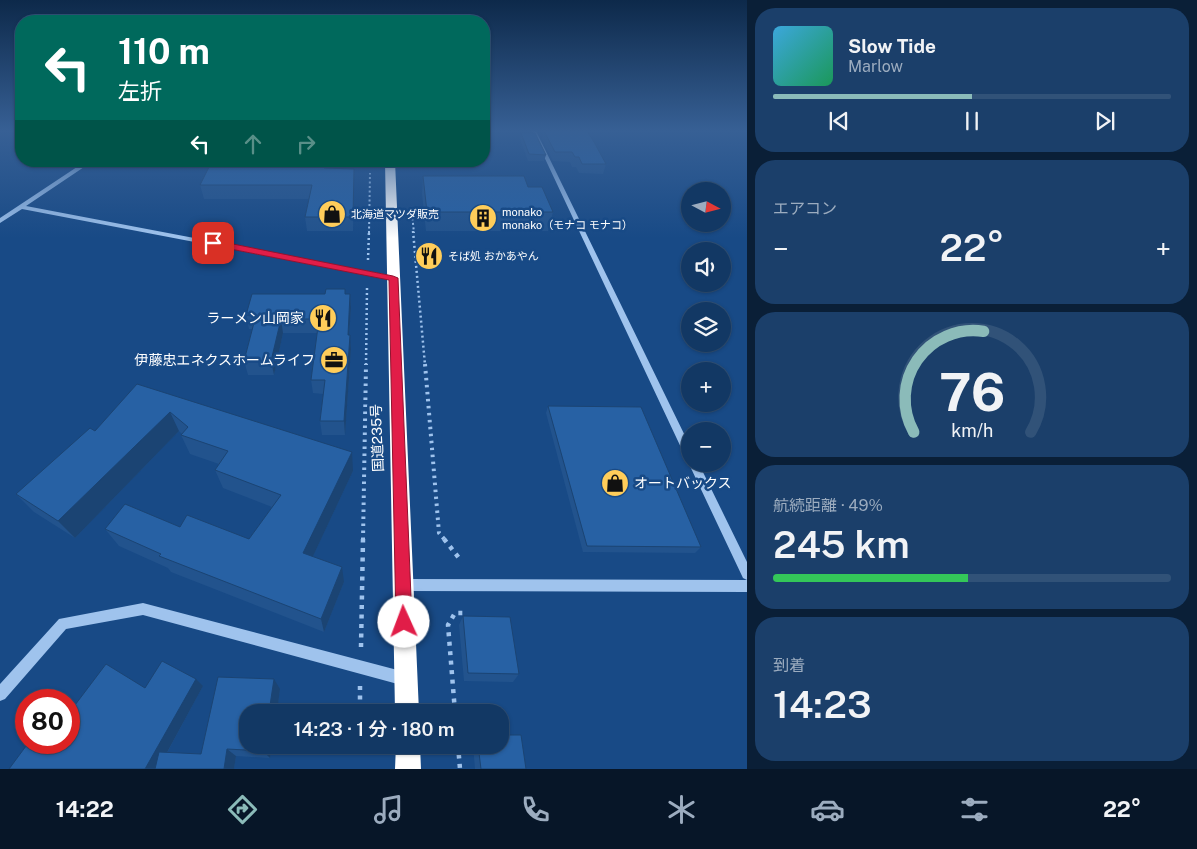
<!DOCTYPE html>
<html lang="ja">
<meta charset="utf-8">
<style>
:root{--surface:#123864;--page:#1b3f6a;--text:#f1f3f6;--muted:#9cacbf;--line:#315278;--accent:#8bbbb9}
body{margin:0;font-family:"Public Sans","Noto Sans JP",sans-serif;background:var(--page);color:var(--text);height:100vh;display:flex;flex-direction:column;font-size:19px;white-space:nowrap}
*{box-sizing:border-box;margin:0}
p{font-size:16px;color:var(--muted)}
.icon{flex:none;width:28px;height:28px;fill:none;stroke:currentColor;stroke-width:2;stroke-linecap:round;stroke-linejoin:round}
.map{position:relative;flex:1;overflow:hidden}
.side{display:flex;flex-direction:column;gap:8px;padding:8px;background:#0a1f37;width:450px}
.side>*{flex:none}
.hud{position:absolute;left:15px;top:15px;width:475px;height:152px;border-radius:20px;box-shadow:0 1px 4px #0004,0 0 0 1px var(--line);background:#00695c;color:#fff;overflow:hidden}
.needle{width:32px;rotate:97deg}
.controls{position:absolute;left:681px;top:182px;display:grid;gap:10px}
.controls a{display:grid;place-items:center;width:50px;height:50px;border-radius:50%;background:var(--surface);box-shadow:0 1px 4px #0004,0 0 0 1px var(--line);font-size:25px}
.speed{position:absolute;left:15px;top:689px;display:flex;gap:10px;font-size:25px;font-weight:700;text-align:center}
.speed>*{display:grid;place-content:center;width:65px;height:65px;border-radius:50%;background:var(--surface);box-shadow:0 1px 4px #0004,0 0 0 1px var(--line);line-height:1}
.speed .limit{border:8px solid #d22;background:#fff;color:#111}
.pin{position:absolute;display:grid;place-items:center;width:42px;height:42px;color:#fff;margin:-21px;border-radius:10px;box-shadow:0 2px 8px #0006}
.me{position:absolute;width:55px;margin:-28px;rotate:358deg;stroke-linejoin:round;filter:drop-shadow(0 0 4px #0008)}
.turn{display:flex;align-items:center;gap:18px;height:105px;padding:0 20px;font-size:22px}
.turn .icon{width:65px;height:65px;stroke-width:2.5}
.turn b{display:block;font-size:35px;line-height:42px}
.lanes{display:flex;align-items:center;height:48px;padding:0 20px;background:#0003;justify-content:center;gap:25px;direction:ltr}
.lanes .off{opacity:.35}
.big{font-size:38px;font-weight:600;line-height:1.1}
.side .tile{flex:1;display:flex;flex-direction:column;justify-content:center;gap:8px;min-width:0;padding:0 18px;border-radius:20px;background:var(--page)}
.side .dial{align-items:center;gap:0}
.dial svg{height:130px;overflow:visible;fill:none;stroke:var(--line);stroke-width:7;stroke-linecap:round;text-anchor:middle}
.dial text{fill:var(--text);stroke:none}
.song{display:flex;align-items:center;gap:15px}
.cover{width:60px;height:60px;border-radius:8px;background:linear-gradient(135deg,hsl(200 70% 55%),hsl(150 70% 35%))}
.played{height:5px;border-radius:2px;background:linear-gradient(90deg,var(--accent) 50%,var(--line) 50%)}
.keys{display:flex;justify-content:space-around;direction:ltr}
.heat{display:flex;justify-content:space-between;align-items:center;font-size:28px;direction:ltr}
.charge{height:8px;border-radius:4px;background:linear-gradient(90deg,#34c759 49%,var(--line) 0)}
.trip{position:absolute;left:239px;top:704px;width:270px;height:50px;border-radius:20px;background:var(--surface);box-shadow:0 1px 4px #0004,0 0 0 1px var(--line);font-weight:600;line-height:50px;text-align:center}
.menu{display:flex;height:80px;justify-content:space-around;align-items:center;background:#071628;color:var(--muted)}
.menu .icon{width:35px;height:35px}
.menu .current{color:var(--accent)}
.menu b{font-size:22px;color:var(--text)}
main{display:flex;flex:1;min-height:0}
.map>svg:first-child{display:block}
.lines{fill:none;stroke-linecap:round;stroke-linejoin:round}
.path-far3{stroke:#9fc3ed;stroke-width:2;stroke-dasharray:2 2.5;stroke-linecap:butt}
.path-far2{stroke:#9fc3ed;stroke-width:2.5;stroke-dasharray:2 3;stroke-linecap:butt}
.path-far1{stroke:#9fc3ed;stroke-width:4;stroke-dasharray:2.5 4.5;stroke-linecap:butt}
.path{stroke:#9fc3ed;stroke-width:4.5;stroke-dasharray:4 5.5;stroke-linecap:butt}
.minor{fill:#9fc3ed;fill-rule:evenodd}
.highway{fill:#fff;fill-rule:evenodd}
.wall{fill:#22538d}
.shaded-wall{fill:#1b4473}
.building{fill:#2761a4;stroke:#1b4473}
.route{fill:#e11d48;stroke:#92132f}
.labels{text-anchor:middle;dominant-baseline:central;stroke-width:5;stroke-linejoin:round;paint-order:stroke}
.far-poi-label{font-size:11px;fill:#fff;stroke:#184a86;text-anchor:start}
.poi-label{font-size:14px;fill:#fff;stroke:#184a86;text-anchor:end}
.street-label{font-size:14px;fill:#fff;stroke:#184a86}
</style>
<main>
<div class="map">
<svg width="747" height="769" viewBox="0 0 747 769">
<rect width="100%" height="100%" fill="#184a86"/>
<g class="lines">
<path class="path-far3" d="M 412,214 L 414,233
M 369,233 L 370,173"/>
<path class="path-far2" d="M 413,231 L 425,365
M 368,260 L 369,231
M 366,365 L 367,288"/>
<path class="path-far1" d="M 425,364 L 439,533 L 445,540
M 363,540 L 366,364"/>
<path class="path" d="M 444,539 L 459,558
M 361,647 L 363,539
M 360,686 L 360,703
M 455,712 L 448,625 L 455,613 L 463,613
M 458,745 L 460,769"/>
<path class="minor" d="M 532,131 L 536,131 L 690,446 L 690,460 L 687,459 L 685,456 Z
M 86,161 L 93,161 L 26,206 L 393,276 L 397,278 L 393,280 L 22,209 L 0,223 L 0,218 Z
M 690,462 L 690,464 L 699,464 L 747,562 L 747,580 L 743,578 L 689,464 Z
M 403,579 L 747,580 L 747,592 L 403,591 L 399,589 L 397,585 L 399,581 Z
M 143,603 L 405,672 L 410,674 L 412,679 L 410,684 L 405,686 L 143,615 L 66,629 L 5,699 L 0,701 L 0,684 L 59,619 Z"/>
<path class="highway" d="M 385,161 L 395,161 L 419,712 L 395,712 Z
M 396,745 L 420,745 L 421,769 L 395,769 Z"/>
</g>
<path class="wall" d="M 544,131 L 587,131 L 606,164 L 603,174 L 579,173 L 576,167 L 572,167 L 570,162 L 553,161 L 542,139 Z
M 521,133 L 546,155 L 544,161 L 528,161 L 520,139 Z
M 327,168 L 354,169 L 353,231 L 307,231 L 305,217 L 309,199 L 204,199 L 200,185 Z
M 423,176 L 528,187 L 553,212 L 548,231 L 426,231 L 422,194 Z
M 345,289 L 345,294 L 350,294 L 351,308 L 349,335 L 351,349 L 345,435 L 322,435 L 320,421 L 323,394 L 313,393 L 311,380 L 317,333 L 283,333 L 274,375 L 248,375 L 244,361 L 252,329 L 249,329 L 246,315 Z
M 137,384 L 353,471 L 313,556 L 344,582 L 324,632 L 171,572 L 168,568 L 119,546 L 105,529 L 180,527 L 249,539 L 272,507 L 223,488 L 215,470 L 219,464 L 190,454 L 181,435 L 182,434 L 179,431 L 75,538 L 34,512 L 16,494 L 95,431 Z
M 548,406 L 701,547 L 695,553 L 583,552 L 546,413 Z
M 463,616 L 519,674 L 513,682 L 464,681 L 459,625 Z
M 203,686 L 167,753 L 201,754 L 280,689 L 270,758 L 236,756 L 234,769 L 9,769 L 69,742 L 69,705 L 73,707 L 145,688 Z
M 473,745 L 500,745 L 526,769 L 475,769 Z"/>
<path class="shaded-wall" d="M 325,161 L 329,161 L 325,182 L 324,168 Z
M 350,294 L 351,308 L 348,349 L 348,335 Z
M 281,319 L 283,333 L 274,375 L 271,361 Z
M 350,335 L 351,349 L 345,435 L 344,421 Z
M 170,412 L 179,431 L 75,538 L 58,521 Z
M 352,452 L 353,471 L 307,569 L 303,553 Z
M 342,567 L 344,582 L 324,632 L 321,619 Z
M 196,679 L 203,686 L 158,769 L 145,769 Z
M 274,679 L 280,689 L 277,712 L 269,712 Z
M 264,745 L 272,745 L 270,758 L 263,751 Z
M 227,749 L 236,756 L 234,769 L 224,769 Z"/>
<path class="building" d="M 544,131 L 587,131 L 594,142 L 606,164 L 582,164 L 579,157 L 575,157 L 572,152 L 555,152 Z
M 521,133 L 535,133 L 546,155 L 529,154 Z
M 212,161 L 325,161 L 324,168 L 354,169 L 353,217 L 305,217 L 312,185 L 200,185 Z
M 423,176 L 524,176 L 528,187 L 542,187 L 553,212 L 427,212 Z
M 326,289 L 345,289 L 345,294 L 350,294 L 348,335 L 350,335 L 344,421 L 320,421 L 325,380 L 311,380 L 319,319 L 281,319 L 271,361 L 244,361 L 256,315 L 246,315 L 252,294 L 325,294 Z
M 137,384 L 352,452 L 303,553 L 342,567 L 321,619 L 159,556 L 161,554 L 105,529 L 125,504 L 180,527 L 187,515 L 249,539 L 281,495 L 215,470 L 228,451 L 181,435 L 188,427 L 170,412 L 58,521 L 16,494 L 90,428 L 95,431 Z
M 548,406 L 641,407 L 701,547 L 587,546 Z
M 463,616 L 510,617 L 519,674 L 468,673 Z
M 162,661 L 196,679 L 145,769 L 9,769 L 29,742 L 69,742 L 69,707 L 72,709 L 106,664 L 145,688 Z
M 218,677 L 274,679 L 269,712 L 248,712 L 248,745 L 264,745 L 263,751 L 227,749 L 224,769 L 155,769 L 159,752 L 201,754 Z
M 500,735 L 521,735 L 526,769 L 481,769 L 478,745 L 500,745 Z"/>
<linearGradient id="sky" x2="0" y2="1"><stop stop-color="#0d294a"/><stop offset="0.55" stop-color="#376095"/><stop offset="1" stop-color="#376095" stop-opacity="0"/></linearGradient>
<rect width="747" height="238" fill="url(#sky)"/>
<path class="route" d="M 213,240 L 393,276 L 398,278 L 412,622 L 410,628 L 404,630 L 398,628 L 396,622 L 389,280 L 210,245 L 209,243 Z"/>
<defs>
<g id="shop-disc" transform="scale(1.4375)"><circle r="9.5" fill="#ffcd5a" stroke="#184a86"/><path d="M-5-2.5h2.3a2.7 3.5 0 0 1 5.4 0H5L5.5 6h-11ZM-1.5-2.5h3a1.5 2.3 0 0 0-3 0Z" fill="#111"/></g>
<g id="building-disc" transform="scale(1.4375)"><circle r="9.5" fill="#ffcd5a" stroke="#184a86"/><path d="M-4-6H4V6H1V3H-1V6H-4ZM-2.5-4.3h1.7v1.8h-1.7ZM.8-4.3h1.7v1.8H.8ZM-2.5-1h1.7V.8h-1.7ZM.8-1h1.7V.8H.8Z" fill="#111"/></g>
<g id="restaurant-disc" transform="scale(1.4375)"><circle r="9.5" fill="#ffcd5a" stroke="#184a86"/><path d="M-5-6h1v4h1v-4h1v4h1v-4h1v5L-1.5 .5V6h-2V.5L-5-1ZM5-6V6H3V1.5H1.5Q1.5-4 5-6Z" fill="#111"/></g>
<g id="office-disc" transform="scale(1.4375)"><circle r="9.5" fill="#ffcd5a" stroke="#184a86"/><path d="M-6-3h4V-5.5h4V-3h4V5H-6ZM-1-4.5V-3h2v-1.5ZM-6 0V1H6V0Z" fill="#111"/></g>
</defs>
<g fill-rule="evenodd">
<use href="#shop-disc" x="332" y="214"/>
<use href="#building-disc" x="483" y="218"/>
<use href="#restaurant-disc" x="429" y="256"/>
<use href="#restaurant-disc" x="323" y="318"/>
<use href="#office-disc" x="334" y="360"/>
<use href="#shop-disc" x="615" y="483"/>
</g>
<g class="labels">
<g class="far-poi-label">
<text x="502" y="212">monako<tspan x="502" dy="13">monako（モナコ モナコ）</tspan></text>
<text x="351" y="214">北海道マツダ販売</text>
<text x="448" y="256">そば処 おかあやん</text>
</g>
<g class="poi-label">
<text x="304" y="318">ラーメン山岡家</text>
<text x="315" y="360">伊藤忠エネクスホームライフ</text>
<text x="634" y="483" text-anchor="start">オートバックス</text>
</g>
<g class="street-label">
<text transform="translate(377 438) rotate(-92)">国道235号</text>
</g>
</g>
</svg>
<div class="controls">
<a><svg class="needle" viewBox="-14 -14 28 28"><path d="M0-13l5 13h-10z" fill="#e53935"/><path d="M0 13l5-13h-10z" fill="#9cacbf"/></svg></a>
<a><svg class="icon" aria-label="sound" viewBox="0 0 24 24"><path d="M4 9h4l5-4v14l-5-4H4zM17 9q2 3 0 6"/></svg></a>
<a><svg class="icon" aria-label="layers" viewBox="0 0 24 24"><path d="M12 4l9 5-9 5-9-5zM3 14l9 5 9-5"/></svg></a>
<a>+</a>
<a>−</a>
</div>
<div class="speed"><div class="limit">80</div></div>
<div class="pin" style="left:213px;top:243px;background:#d93025"><svg class="icon" aria-label="arrive" viewBox="0 0 24 24"><path d="M6 21V4h12l-3 4 3 4H6"/></svg></div>
<svg class="me" style="left:404px;top:622px" viewBox="-20 -20 40 40"><circle r="19" fill="#fff"/><path d="M0-13L10 11 0 6-10 11z" fill="#e11d48"/></svg>
<div class="trip">14:23 · 1 分 · 180 m</div>
<div class="hud">
<div class="turn"><svg class="icon" aria-label="left" viewBox="0 0 24 24"><path d="M17 20v-9H6M10 6l-5 5 5 5"/></svg><div><b>110 m</b>左折</div></div>
<div class="lanes"><svg class="icon" aria-label="left" viewBox="0 0 24 24"><path d="M17 20v-9H6M10 6l-5 5 5 5"/></svg><svg class="icon off" aria-label="ahead" viewBox="0 0 24 24"><path d="M12 20V5M6 11l6-6 6 6"/></svg><svg class="icon off" aria-label="right" viewBox="0 0 24 24"><path d="M7 20v-9h11M14 6l5 5-5 5"/></svg></div>
</div>
</div>
<section class="side">
<div class="tile">
<div class="song"><i class="cover"></i><div><b>Slow Tide</b><p>Marlow</p></div></div>
<div class="played"></div>
<div class="keys"><svg class="icon" aria-label="previous" viewBox="0 0 24 24"><path d="M18 5L8 12l10 7zM5 5v14"/></svg><svg class="icon" aria-label="pause" viewBox="0 0 24 24"><path d="M8 5v14M16 5v14"/></svg><svg class="icon" aria-label="next" viewBox="0 0 24 24"><path d="M6 5l10 7-10 7zM19 5v14"/></svg></div>
</div>
<div class="tile"><p>エアコン</p>
<div class="heat"><a>−</a><b class="big">22°</b><a>+</a></div>
</div>
<div class="tile dial"><svg viewBox="0 0 100 80">
<path d="M14 69A42 42 0 1 1 86 69"/>
<path d="M14 69A42 42 0 0 1 57 7" stroke="#8bbbb9"/>
<text x="50" y="56" font-size="32" font-weight="700">76</text>
<text x="50" y="72" font-size="11">km/h</text>
</svg></div>
<div class="tile"><p>航続距離 · 49%</p><b class="big">245 km</b><div class="charge"></div></div>
<div class="tile"><p>到着</p><b class="big">14:23</b></div>
</section>
</main>
<nav class="menu">
<b>14:22</b>
<svg class="icon current" aria-label="directions" viewBox="0 0 24 24"><path d="M12 3l9 9-9 9-9-9zM9 14v-3h6M13 9l2 2-2 2"/></svg>
<svg class="icon" aria-label="music" viewBox="0 0 24 24"><path d="M9 18V5l10-2v13"/><circle cx="6" cy="18" r="3"/><circle cx="16" cy="16" r="3"/></svg>
<svg class="icon" aria-label="phone" viewBox="0 0 24 24"><path d="M5 4h4l2 5-3 2q2 4 5 5l2-3 5 2v4C11 20 4 13 5 4z"/></svg>
<svg class="icon" aria-label="climate" viewBox="0 0 24 24"><path d="M12 3v18M4 7l16 10M4 17L20 7"/></svg>
<svg class="icon" aria-label="car" viewBox="0 0 24 24"><path d="M5 17H2v-5l4-1 3-4h7l3 4 3 1v5h-3M9 17h6M6 11h13"/><circle cx="7" cy="17" r="2"/><circle cx="17" cy="17" r="2"/></svg>
<svg class="icon" aria-label="filters" viewBox="0 0 24 24"><path d="M4 7h16M4 17h16"/><circle cx="9" cy="7" r="2"/><circle cx="15" cy="17" r="2"/></svg>
<b>22°</b>
</nav>
